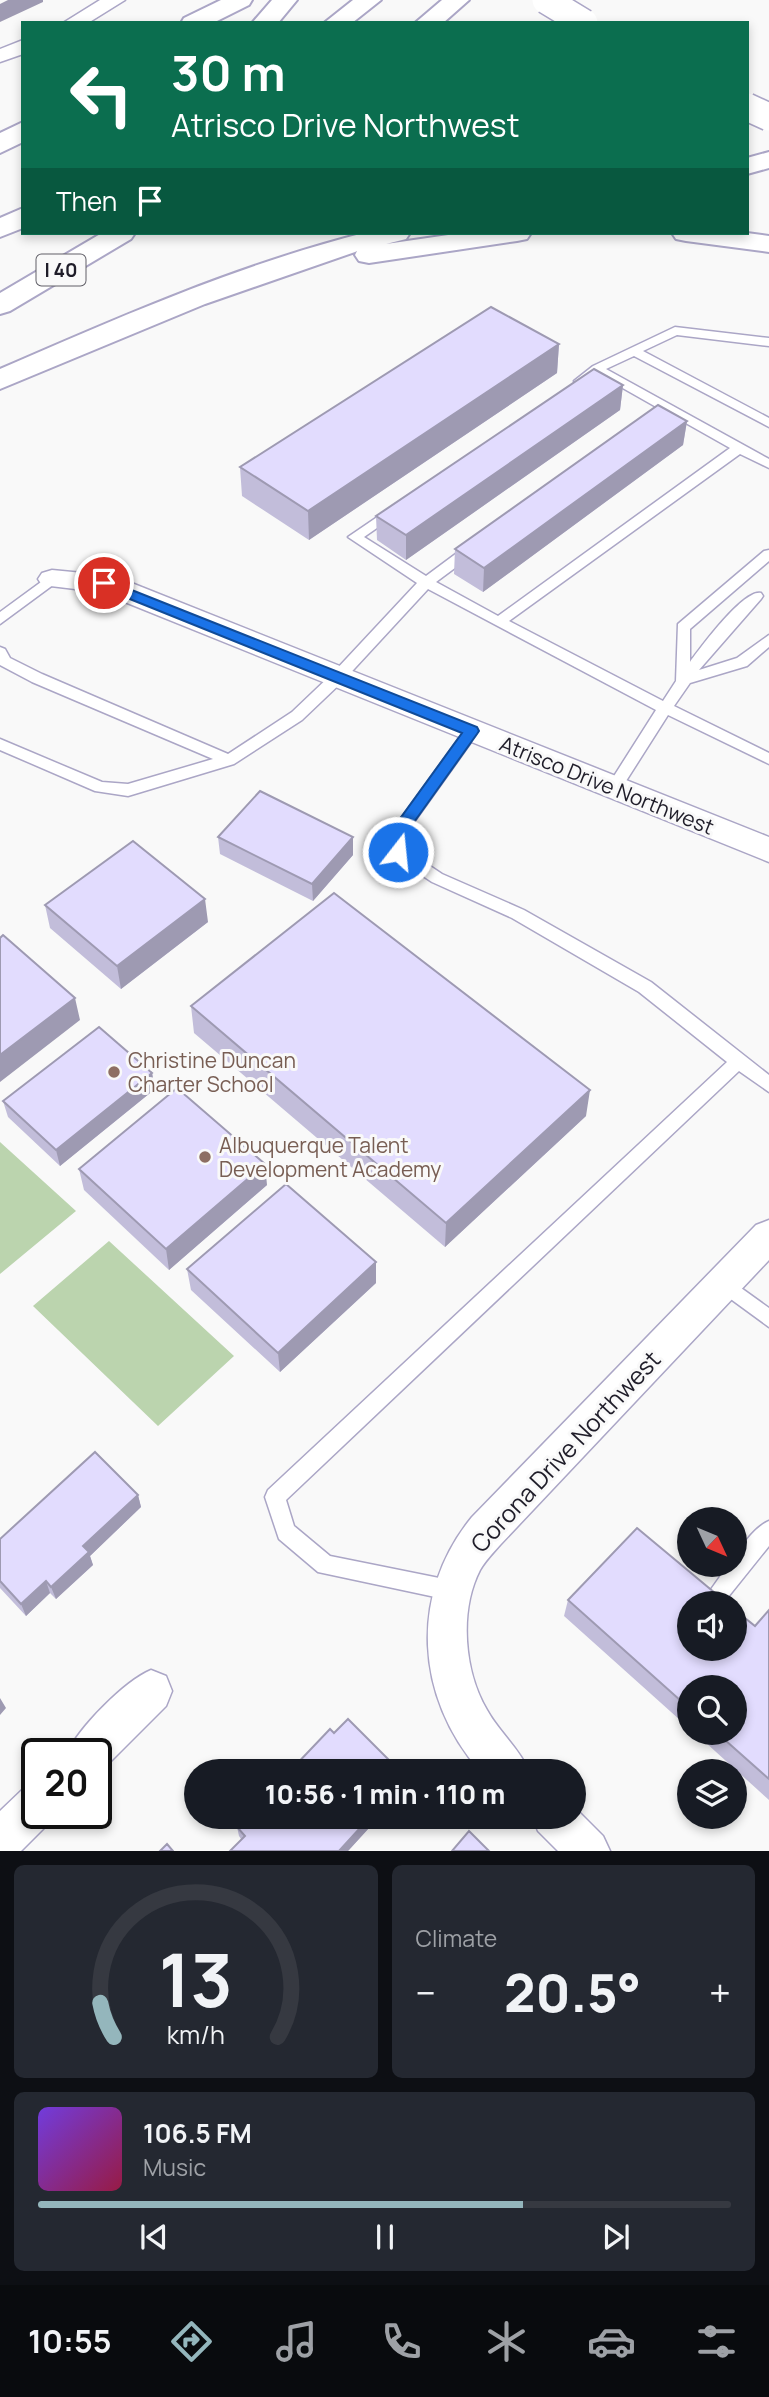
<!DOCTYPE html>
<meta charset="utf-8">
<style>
:root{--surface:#171b24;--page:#242831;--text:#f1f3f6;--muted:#9ea1a6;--line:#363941;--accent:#94b6bc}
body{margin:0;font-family:Manrope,sans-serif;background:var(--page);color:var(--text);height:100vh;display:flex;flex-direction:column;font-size:26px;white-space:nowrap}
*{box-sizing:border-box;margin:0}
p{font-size:23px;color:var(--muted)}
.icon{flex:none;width:38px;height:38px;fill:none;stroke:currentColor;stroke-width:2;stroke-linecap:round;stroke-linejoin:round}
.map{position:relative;height:1851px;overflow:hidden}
.drawer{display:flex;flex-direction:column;gap:14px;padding:14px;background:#0d0f14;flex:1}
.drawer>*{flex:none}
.hud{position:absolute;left:21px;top:21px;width:728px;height:214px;border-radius:0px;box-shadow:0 4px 10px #0003;background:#0b6e4f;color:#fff;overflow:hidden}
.needle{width:46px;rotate:134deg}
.tools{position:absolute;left:677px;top:1507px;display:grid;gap:14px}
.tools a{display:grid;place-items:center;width:70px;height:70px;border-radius:50%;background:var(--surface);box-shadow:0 4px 10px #0003;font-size:35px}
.speed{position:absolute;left:21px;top:1738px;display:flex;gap:14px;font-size:35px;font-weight:700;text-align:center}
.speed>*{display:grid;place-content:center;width:91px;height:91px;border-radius:50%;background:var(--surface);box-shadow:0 4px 10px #0003;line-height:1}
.speed .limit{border:4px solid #111;border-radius:10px;background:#fff;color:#111}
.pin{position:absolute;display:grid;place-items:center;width:60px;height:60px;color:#fff;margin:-30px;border:4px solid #fff;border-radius:50%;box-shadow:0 2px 7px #0007}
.me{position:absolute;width:77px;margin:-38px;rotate:16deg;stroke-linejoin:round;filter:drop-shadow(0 0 5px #0008)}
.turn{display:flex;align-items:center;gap:24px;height:147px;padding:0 35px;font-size:32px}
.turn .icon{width:91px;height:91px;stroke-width:2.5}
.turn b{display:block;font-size:49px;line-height:60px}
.then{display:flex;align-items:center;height:66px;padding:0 35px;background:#0003;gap:14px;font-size:26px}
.big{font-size:52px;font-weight:800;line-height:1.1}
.drawer .card{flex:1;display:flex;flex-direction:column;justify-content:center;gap:10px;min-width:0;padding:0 24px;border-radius:10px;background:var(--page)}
.drawer .dial{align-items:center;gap:0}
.dial svg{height:182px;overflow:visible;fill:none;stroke:var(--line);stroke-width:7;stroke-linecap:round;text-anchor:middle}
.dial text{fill:var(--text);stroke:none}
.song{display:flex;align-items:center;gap:21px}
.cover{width:84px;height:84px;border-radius:10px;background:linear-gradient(135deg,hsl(260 70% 55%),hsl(340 70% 35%))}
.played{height:7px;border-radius:4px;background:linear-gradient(90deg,var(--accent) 70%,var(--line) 70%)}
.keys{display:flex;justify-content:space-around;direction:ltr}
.heat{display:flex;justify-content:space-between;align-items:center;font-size:38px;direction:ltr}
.drawer .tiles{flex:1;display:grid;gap:14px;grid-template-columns:1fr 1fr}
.card:last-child{grid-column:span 2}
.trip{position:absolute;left:184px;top:1759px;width:402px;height:70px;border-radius:35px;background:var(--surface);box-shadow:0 4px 10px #0003;font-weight:800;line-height:70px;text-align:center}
.menu{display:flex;height:112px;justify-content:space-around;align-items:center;background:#090b0e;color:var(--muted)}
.menu .icon{width:49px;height:49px}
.menu .selected{color:var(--accent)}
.menu b{font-size:32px;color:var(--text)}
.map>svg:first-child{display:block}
.green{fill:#bbd4ae}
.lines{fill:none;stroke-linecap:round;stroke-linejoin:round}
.lane-casing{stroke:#aba6c6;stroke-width:3}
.street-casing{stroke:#aba6c6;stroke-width:3}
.highway-casing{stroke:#aba6c6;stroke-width:4}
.lane{fill:#fff;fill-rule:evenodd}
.street{fill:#fff;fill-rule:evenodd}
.highway{fill:#fff;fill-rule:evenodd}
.primary-bridge-casing{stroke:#aba6c6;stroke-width:30;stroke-linecap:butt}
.primary-bridge{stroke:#fff;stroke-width:27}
.wall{fill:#c2bdda}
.shaded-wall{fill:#9e9ab2}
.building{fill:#e2dcfe;stroke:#9e9ab2;stroke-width:2}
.route{fill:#1a73e8;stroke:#114b97;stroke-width:2}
.education-dot{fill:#8d6e63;stroke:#f9f9f9;stroke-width:2.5}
.labels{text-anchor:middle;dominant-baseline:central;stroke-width:6;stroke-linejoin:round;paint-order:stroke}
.shield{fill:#f9f9f9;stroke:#605f67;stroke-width:2}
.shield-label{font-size:19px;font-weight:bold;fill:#1f1d29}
.street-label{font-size:21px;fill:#1f1d29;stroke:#f9f9f9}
.education-label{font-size:21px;fill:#785e54;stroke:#f9f9f9;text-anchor:start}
.near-street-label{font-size:24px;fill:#1f1d29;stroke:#f9f9f9}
</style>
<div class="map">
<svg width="769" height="1851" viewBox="0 0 769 1851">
<rect width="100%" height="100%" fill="#f9f9f9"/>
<path class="green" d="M 0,1142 L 76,1211 L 0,1274 Z
M 109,1241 L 234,1356 L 158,1426 L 33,1306 Z"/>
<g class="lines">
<g class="lane-casing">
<path id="lane" d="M 675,327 L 769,338 L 769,346 L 677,335 L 643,351 L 769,418 L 769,427 L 634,356 L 606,369 L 769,459 L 769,468 L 740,454 L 509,621 L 663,701 L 676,681 L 678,624 L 764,551 L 769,550 L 769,561 L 690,629 L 690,662 C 701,647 744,589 761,593 L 763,596 L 761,599 L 699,670 L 737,658 L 769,635 L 769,647 L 747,666 L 690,683 L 674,706 L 769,753 L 769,764 L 668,715 L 619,792 L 609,792 L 607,788 L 609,784 L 656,710 L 428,589 L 343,681 L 302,720 L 234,764 L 128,796 L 95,791 L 0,750 L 0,739 L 102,782 L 128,784 L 213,759 L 32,682 L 0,665 L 0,647 L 5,649 L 10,658 L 42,674 L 228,754 L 292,712 L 333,673 L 417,583 L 348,537 L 392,507 L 397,508 L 397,514 L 364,537 L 426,576 L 465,547 L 475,547 L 475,553 L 436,582 L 498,616 L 730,448 L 668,413 L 654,423 L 646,423 L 646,417 L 658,408 L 598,374 L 584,384 L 576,384 L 574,381 L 593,366 Z
M 52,574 L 57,576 L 59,579 L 57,582 L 0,624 L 0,612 Z
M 472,726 L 479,731 L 407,832 L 406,850 L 442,874 L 524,910 L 651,982 L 769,1075 L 769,1092 L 739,1071 L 286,1500 L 294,1526 L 330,1556 L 454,1581 L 461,1584 L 464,1591 L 461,1598 L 454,1601 L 318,1572 L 279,1539 L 265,1497 L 268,1490 L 727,1062 L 639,992 L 512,918 L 432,882 L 393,856 L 390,852 L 395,827 L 467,727 Z
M 723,1275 L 769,1308 L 769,1327 L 717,1289 L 714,1283 L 717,1277 Z
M 769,1521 L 769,1546 L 724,1602 L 710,1602 L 707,1595 L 729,1564 L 735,1564 C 735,1551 756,1526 769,1521 Z"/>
</g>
<g class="street-casing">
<path id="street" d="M 100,0 L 125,0 L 88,23 L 63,23 Z
M 23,40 L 23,54 L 0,62 L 0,49 Z
M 52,570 L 114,576 L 769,837 L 769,862 L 100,592 L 42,585 L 38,579 L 42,573 Z
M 769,1220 L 769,1260 L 500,1545 C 493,1553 485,1561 480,1570 C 459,1611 464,1671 487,1710 C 499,1732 519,1748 529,1771 L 480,1771 C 415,1697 409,1594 472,1517 L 756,1225 Z
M 151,1670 L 166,1676 L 172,1691 L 166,1706 L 103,1769 L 96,1772 L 96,1754 L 67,1754 C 78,1728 125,1681 151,1670 Z
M 37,1784 L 37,1813 L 55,1813 L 52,1820 L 21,1851 L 0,1851 L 0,1811 L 22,1790 Z
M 574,1807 L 603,1836 L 610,1851 L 558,1851 L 538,1831 L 532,1816 L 574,1816 Z"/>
</g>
<g class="highway-casing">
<path id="highway" d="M 221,0 L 252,0 L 249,5 L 213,23 L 181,23 L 184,18 Z
M 272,0 L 297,0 L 278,23 L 252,23 Z
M 353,0 L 381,0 L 352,23 L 324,23 Z
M 442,0 L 469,0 L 443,23 L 415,23 Z
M 23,122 L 23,142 L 0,153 L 0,133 Z
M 769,152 L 769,168 L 747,174 L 747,158 Z
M 23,208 L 23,228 L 0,237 L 0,218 Z
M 102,233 L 135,233 L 131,239 L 10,311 L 0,314 L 0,293 Z
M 364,233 L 410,233 L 406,239 L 386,244 L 462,233 L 531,233 L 527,239 L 517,241 L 369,263 L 359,261 L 355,255 L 357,251 L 355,252 L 205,304 L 0,389 L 0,369 C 119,317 238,265 364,233 Z
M 672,233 L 747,233 L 769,236 L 769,252 L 686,241 L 676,239 Z"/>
</g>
<use href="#lane" class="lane"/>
<use href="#street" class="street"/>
<use href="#highway" class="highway"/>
<g class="primary-bridge-casing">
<path id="primary-bridge" d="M 546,0 L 584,23
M 747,107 L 769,117"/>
</g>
<use href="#primary-bridge" class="primary-bridge"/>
</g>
<path class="wall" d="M 559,344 L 557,373 L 309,540 L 242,496 L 240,467 Z
M 623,385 L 620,410 L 406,560 L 377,540 L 376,516 Z
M 687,421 L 683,445 L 483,592 L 454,574 L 455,549 Z
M 218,837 L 353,837 L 353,855 L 313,901 L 220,854 Z
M 45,905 L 208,922 L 121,989 L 50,928 Z
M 191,1006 L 586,1116 L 445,1247 L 194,1033 Z
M 152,1073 L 155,1089 L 60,1166 L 8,1117 L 3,1101 Z
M 79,1169 L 267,1185 L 169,1270 L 84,1190 Z
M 187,1269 L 376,1283 L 280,1372 L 191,1290 Z
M 138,1495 L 141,1507 L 90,1556 L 93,1565 L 56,1599 L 50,1593 L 26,1616 L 0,1588 L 0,1539 Z
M 568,1600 L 755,1626 L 769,1610 L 769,1800 L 694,1732 L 735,1732 L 690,1687 L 690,1729 L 564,1616 Z
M 246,1816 L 380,1816 L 348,1851 L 241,1839 L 239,1836 L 237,1827 Z"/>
<path class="shaded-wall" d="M 8,0 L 43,0 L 43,2 L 0,22 L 0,4 Z
M 559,344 L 557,373 L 309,540 L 308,511 Z
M 623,385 L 620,410 L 406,560 L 406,535 Z
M 687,421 L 683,445 L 483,592 L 484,568 Z
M 353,837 L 353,855 L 313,901 L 312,884 Z
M 205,899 L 208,922 L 121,989 L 117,966 Z
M 75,998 L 80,1020 L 0,1082 L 0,1055 Z
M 152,1073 L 155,1089 L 60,1166 L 56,1150 Z
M 590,1090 L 586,1116 L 445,1247 L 446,1223 Z
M 265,1164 L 267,1185 L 169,1270 L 166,1249 Z
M 376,1262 L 376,1283 L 280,1372 L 278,1353 Z
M 138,1495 L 141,1507 L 90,1556 L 93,1565 L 56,1599 L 51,1587 L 83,1546 Z
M 46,1581 L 50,1593 L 26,1616 L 21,1604 Z
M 0,1698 L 6,1708 L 0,1715 Z
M 371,1816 L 380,1816 L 348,1851 L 339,1851 Z"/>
<path class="building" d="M 491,307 L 559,344 L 308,511 L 240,467 Z
M 594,369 L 623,385 L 406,535 L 376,516 Z
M 658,405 L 687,421 L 484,568 L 455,549 Z
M 260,791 L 353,837 L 312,884 L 218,837 Z
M 133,841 L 205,899 L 117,966 L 45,905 Z
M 334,893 L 590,1090 L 446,1223 L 191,1006 Z
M 3,935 L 75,998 L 0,1055 L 0,938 Z
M 99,1027 L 152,1073 L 56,1150 L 3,1101 Z
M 177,1088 L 265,1164 L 166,1249 L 79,1169 Z
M 286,1184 L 376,1262 L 278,1353 L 187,1269 Z
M 95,1452 L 138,1495 L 83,1546 L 89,1552 L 51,1587 L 46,1581 L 21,1604 L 0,1581 L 0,1539 Z
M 637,1528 L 727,1603 L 690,1603 L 690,1648 L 735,1648 L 735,1610 L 755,1626 L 769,1610 L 769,1779 L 716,1732 L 735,1732 L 735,1687 L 690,1687 L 690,1709 L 568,1600 Z
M 348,1719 L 400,1771 L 290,1771 L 330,1729 L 334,1733 Z
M 246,1816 L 371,1816 L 339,1851 L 230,1851 L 245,1836 L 237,1827 Z
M 469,1831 L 489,1851 L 452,1851 Z
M 167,1844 L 173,1851 L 160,1851 Z"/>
<path class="route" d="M 104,579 L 477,727 L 479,731 L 477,734 L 407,832 L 404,857 L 398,858 L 391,852 L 394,827 L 462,733 L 100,587 L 100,580 Z"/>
<g class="education-dot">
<circle cx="114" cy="1072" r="7"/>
<circle cx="205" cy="1157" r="7"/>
</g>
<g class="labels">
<rect class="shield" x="36.5" y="254.5" width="49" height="31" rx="5"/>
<g class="shield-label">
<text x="61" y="270">I 40</text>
</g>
<g class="street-label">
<text transform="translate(607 785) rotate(22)">Atrisco Drive Northwest</text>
</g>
<g class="education-label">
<text x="128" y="1060">Christine Duncan<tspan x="128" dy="24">Charter School</tspan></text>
<text x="219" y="1145">Albuquerque Talent<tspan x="219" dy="24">Development Academy</tspan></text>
</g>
<g class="near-street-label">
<text transform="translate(565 1451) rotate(-47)">Corona Drive Northwest</text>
</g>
</g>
</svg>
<div class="tools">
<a><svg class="needle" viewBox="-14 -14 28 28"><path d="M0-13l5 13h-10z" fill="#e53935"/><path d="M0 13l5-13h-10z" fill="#9ea1a6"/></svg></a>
<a><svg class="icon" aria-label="sound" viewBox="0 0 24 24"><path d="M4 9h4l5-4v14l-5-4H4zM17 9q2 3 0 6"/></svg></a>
<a><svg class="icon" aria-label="search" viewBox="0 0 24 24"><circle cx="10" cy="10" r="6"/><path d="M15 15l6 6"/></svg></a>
<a><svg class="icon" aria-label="layers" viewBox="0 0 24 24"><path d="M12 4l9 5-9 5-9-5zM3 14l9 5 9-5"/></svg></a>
</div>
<div class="speed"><div class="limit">20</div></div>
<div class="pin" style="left:104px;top:583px;background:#d93025"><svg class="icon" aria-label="arrive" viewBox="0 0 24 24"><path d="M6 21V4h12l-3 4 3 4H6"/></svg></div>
<svg class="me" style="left:398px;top:852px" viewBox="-20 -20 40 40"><circle r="17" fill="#1a73e8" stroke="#fff" stroke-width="3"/><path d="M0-11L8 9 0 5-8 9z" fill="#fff"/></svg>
<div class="trip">10:56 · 1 min · 110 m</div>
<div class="hud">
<div class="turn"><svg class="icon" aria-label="left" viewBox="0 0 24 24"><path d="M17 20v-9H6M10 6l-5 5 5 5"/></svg><div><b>30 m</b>Atrisco Drive Northwest</div></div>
<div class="then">Then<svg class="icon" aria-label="arrive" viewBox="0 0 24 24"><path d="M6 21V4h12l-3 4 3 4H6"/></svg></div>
</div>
</div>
<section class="drawer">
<div class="tiles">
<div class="card dial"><svg viewBox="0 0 100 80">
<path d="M14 69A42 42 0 1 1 86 69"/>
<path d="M14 69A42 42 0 0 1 8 54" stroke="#94b6bc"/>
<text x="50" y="56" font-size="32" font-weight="700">13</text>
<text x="50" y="72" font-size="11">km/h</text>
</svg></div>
<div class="card"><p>Climate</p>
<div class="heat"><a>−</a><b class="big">20.5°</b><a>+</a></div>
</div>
<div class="card">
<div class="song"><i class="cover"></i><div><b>106.5 FM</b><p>Music</p></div></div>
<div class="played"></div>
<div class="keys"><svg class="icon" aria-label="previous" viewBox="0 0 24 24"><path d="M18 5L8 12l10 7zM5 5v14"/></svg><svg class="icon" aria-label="pause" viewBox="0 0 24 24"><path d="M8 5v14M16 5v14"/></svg><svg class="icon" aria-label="next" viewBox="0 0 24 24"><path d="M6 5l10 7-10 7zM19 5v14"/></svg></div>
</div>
</div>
</section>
<nav class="menu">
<b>10:55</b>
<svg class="icon selected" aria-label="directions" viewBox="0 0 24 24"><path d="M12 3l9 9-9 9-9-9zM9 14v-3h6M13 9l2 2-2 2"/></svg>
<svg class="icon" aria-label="music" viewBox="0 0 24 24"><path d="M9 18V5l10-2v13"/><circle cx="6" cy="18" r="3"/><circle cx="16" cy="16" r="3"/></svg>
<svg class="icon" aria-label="phone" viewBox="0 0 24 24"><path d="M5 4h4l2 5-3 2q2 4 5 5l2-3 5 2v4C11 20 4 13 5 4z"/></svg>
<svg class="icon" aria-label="climate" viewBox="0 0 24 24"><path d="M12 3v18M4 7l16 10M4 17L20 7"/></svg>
<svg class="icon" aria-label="car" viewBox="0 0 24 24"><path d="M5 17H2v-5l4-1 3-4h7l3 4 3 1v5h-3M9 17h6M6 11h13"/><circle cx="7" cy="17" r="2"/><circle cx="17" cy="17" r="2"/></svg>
<svg class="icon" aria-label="filters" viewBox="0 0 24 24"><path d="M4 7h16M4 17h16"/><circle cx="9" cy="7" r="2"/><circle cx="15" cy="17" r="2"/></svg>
</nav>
